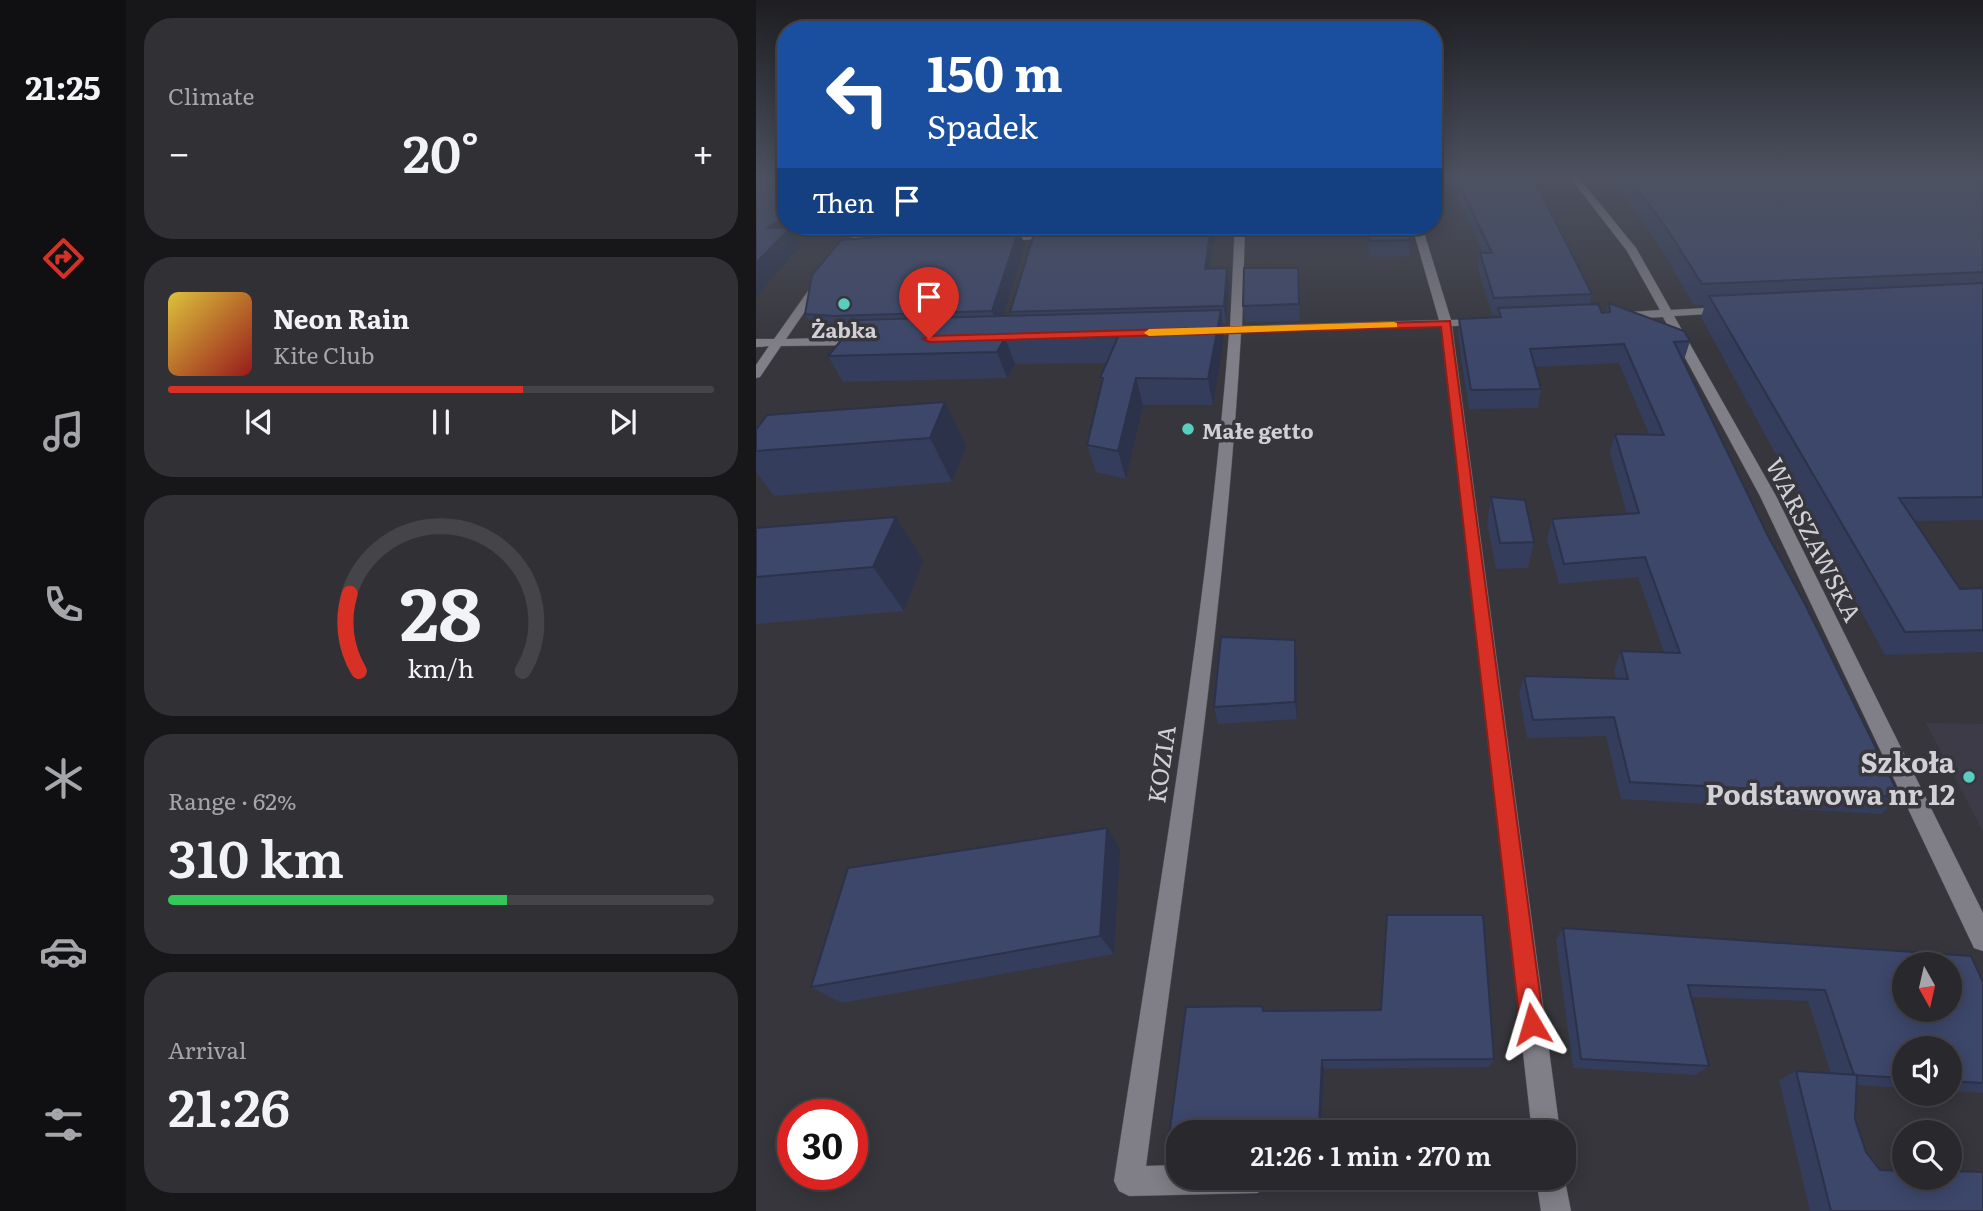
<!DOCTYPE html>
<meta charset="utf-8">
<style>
:root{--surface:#29282d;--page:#313035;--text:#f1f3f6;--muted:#a5a6aa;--line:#454449;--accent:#d93025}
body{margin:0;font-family:Literata,serif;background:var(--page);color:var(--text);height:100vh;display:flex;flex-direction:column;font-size:26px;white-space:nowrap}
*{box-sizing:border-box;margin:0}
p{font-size:23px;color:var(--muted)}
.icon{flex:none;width:38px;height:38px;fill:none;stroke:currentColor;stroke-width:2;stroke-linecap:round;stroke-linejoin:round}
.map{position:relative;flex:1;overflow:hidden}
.side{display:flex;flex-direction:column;gap:18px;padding:18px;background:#171619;width:630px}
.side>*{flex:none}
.banner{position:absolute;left:21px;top:21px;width:665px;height:214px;border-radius:28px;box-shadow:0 4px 18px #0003,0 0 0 2px var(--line);background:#1a4fa0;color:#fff;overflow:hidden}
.needle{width:46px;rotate:172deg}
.buttons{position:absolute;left:1136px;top:952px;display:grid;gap:14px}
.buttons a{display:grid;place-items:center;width:70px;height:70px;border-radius:50%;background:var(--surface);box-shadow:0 4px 18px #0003,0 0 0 2px var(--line);font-size:35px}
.speed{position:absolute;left:21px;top:1099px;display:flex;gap:14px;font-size:35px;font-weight:700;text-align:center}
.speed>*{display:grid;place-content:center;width:91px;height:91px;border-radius:50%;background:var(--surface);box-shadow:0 4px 18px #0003,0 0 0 2px var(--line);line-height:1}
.speed .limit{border:10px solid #d22;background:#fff;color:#111}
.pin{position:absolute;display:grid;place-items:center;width:60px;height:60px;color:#fff;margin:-72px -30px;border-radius:50% 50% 50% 0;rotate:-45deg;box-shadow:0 0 7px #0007}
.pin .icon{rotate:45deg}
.me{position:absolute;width:77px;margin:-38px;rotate:353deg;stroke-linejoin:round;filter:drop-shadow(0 0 5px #0008)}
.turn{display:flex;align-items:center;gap:24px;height:147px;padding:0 35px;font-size:32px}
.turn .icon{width:91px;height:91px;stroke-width:2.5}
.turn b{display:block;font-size:49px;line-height:60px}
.then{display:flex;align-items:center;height:66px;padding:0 35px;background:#0003;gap:14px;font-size:26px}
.big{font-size:52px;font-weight:600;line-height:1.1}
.side .tile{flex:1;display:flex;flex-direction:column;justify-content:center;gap:10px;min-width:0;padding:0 24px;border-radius:28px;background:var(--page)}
.side .dial{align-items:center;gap:0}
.dial svg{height:182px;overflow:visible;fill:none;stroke:var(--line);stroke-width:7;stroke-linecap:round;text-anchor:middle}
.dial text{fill:var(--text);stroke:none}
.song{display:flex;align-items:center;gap:21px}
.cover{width:84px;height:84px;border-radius:10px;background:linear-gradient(135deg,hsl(50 70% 55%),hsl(0 70% 35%))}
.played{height:7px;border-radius:4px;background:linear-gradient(90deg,var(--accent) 65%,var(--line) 65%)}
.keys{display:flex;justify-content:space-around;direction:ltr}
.heat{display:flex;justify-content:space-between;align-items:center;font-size:38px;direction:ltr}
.charge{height:10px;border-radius:5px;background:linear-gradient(90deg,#34c759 62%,var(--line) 0)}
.trip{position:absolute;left:410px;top:1120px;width:410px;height:70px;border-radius:28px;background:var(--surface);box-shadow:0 4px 18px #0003,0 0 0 2px var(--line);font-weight:600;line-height:70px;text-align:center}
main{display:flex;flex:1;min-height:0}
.menu{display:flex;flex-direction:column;width:126px;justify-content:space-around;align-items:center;background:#101012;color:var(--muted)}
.menu .icon{width:49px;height:49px}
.menu .on{color:var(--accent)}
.menu b{font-size:32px;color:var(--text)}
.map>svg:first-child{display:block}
.built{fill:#3e3b48}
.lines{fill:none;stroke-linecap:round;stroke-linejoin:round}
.minor-casing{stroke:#545358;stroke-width:1}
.minor{fill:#807e86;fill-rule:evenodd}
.wall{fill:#343d5b}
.shaded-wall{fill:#2b324a}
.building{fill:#3d476a;stroke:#2b324a;stroke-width:2;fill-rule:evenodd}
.route{fill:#d93025;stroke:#8d1f18;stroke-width:2}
.slow{fill:#f59e0b}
.poi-dot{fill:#59cebf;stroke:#37363c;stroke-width:2.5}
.labels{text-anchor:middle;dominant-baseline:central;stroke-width:7;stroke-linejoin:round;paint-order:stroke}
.far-poi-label{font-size:21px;font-weight:bold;fill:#d1d0d5;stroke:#37363c}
.street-label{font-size:24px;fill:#d1d0d5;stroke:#37363c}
.near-poi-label{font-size:28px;font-weight:bold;fill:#d1d0d5;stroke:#37363c;text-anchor:end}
</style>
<main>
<nav class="menu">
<b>21:25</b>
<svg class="icon on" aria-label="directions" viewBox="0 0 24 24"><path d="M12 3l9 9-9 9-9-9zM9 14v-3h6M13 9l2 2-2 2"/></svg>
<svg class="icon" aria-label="music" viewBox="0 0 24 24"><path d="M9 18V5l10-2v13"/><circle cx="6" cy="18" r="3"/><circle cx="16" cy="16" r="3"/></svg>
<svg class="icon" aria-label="phone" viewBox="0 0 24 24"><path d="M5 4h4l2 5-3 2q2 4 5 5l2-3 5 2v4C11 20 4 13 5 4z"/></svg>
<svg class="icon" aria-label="climate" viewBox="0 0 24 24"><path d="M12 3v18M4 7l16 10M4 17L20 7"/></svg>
<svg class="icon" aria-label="car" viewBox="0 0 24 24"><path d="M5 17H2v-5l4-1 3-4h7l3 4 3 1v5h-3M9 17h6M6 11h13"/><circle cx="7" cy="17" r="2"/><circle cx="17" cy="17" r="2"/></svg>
<svg class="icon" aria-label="filters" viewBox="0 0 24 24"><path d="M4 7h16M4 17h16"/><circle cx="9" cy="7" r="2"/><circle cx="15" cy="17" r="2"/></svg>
</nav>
<section class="side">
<div class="tile"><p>Climate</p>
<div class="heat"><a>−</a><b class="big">20°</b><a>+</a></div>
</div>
<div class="tile">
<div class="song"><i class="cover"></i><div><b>Neon Rain</b><p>Kite Club</p></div></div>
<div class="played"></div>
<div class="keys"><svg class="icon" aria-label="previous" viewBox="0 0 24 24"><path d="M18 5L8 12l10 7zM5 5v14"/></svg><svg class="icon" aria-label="pause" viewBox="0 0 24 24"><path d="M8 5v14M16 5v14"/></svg><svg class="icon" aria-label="next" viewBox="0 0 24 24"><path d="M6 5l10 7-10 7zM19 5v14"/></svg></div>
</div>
<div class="tile dial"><svg viewBox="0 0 100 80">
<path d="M14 69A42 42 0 1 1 86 69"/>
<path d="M14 69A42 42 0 0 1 10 35" stroke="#d93025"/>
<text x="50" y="56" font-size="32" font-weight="700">28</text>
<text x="50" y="72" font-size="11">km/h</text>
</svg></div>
<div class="tile"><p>Range · 62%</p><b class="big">310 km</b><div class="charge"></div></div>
<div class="tile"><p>Arrival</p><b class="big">21:26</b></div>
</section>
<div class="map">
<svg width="1227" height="1211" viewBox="0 0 1227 1211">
<rect width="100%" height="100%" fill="#37363c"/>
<path class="built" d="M 1170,723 L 1227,724 L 1227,831 Z"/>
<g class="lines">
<g class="minor-casing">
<path id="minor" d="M 814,177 L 822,177 L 880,248 L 915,310 L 968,307 L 974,310 L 968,313 L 918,316 L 1020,496 L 1227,913 L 1227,951 L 1218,948 L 1004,496 L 907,317 L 860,319 L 854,316 L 860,313 L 904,310 L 871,251 Z
M 107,226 L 117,226 L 90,257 L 82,257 L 82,253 Z
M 479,226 L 489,226 L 486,326 L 683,320 L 656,226 L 666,226 L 695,320 L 727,319 L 733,322 L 727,325 L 696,326 L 804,1132 L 776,1132 L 685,327 L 485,333 C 469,612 426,889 390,1166 L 422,1165 L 422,1178 L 516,1178 L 511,1188 L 501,1193 L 373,1196 L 363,1191 L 358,1181 C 401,900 451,617 473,334 L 444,335 L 438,331 L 444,327 L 474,327 Z
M 300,232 L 303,233 L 303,237 L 244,242 L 239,239 L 244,236 Z
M 60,280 L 69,282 L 30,339 L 108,337 L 114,341 L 108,345 L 25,346 L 4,377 L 0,378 L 0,365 L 13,346 L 0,347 L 0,339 L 18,339 Z
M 807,1171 L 815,1211 L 785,1211 L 780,1178 L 807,1178 Z"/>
</g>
<use href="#minor" class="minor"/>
</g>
<path class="wall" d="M 694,177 L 777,177 L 836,294 L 834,304 L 846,313 L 850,312 L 853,303 L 934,341 L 928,360 L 927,360 L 1012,536 L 1144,797 L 1125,814 L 865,799 L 850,736 L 771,738 L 763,694 L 768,676 L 860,678 L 858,670 L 865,651 L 908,652 L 882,577 L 803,584 L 791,539 L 796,519 L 871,514 L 854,453 L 859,434 L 893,434 L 863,363 L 779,367 L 785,389 L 782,408 L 713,409 L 702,337 L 703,319 L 741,317 L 741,314 L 736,315 L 722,269 L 724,253 L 727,253 L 699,192 Z
M 854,177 L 1227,177 L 1227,520 L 1159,521 L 1204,589 L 1227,588 L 1227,652 L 1129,655 L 945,317 L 949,305 L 938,305 L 907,252 L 863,187 Z
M 147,226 L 213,226 L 211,230 L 269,246 L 247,316 L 256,316 L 254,312 L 287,226 L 460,226 L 454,269 L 473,285 L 470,323 L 467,323 L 468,336 L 457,405 L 387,405 L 370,479 L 340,472 L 331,445 L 346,383 L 344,378 L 351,363 L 259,364 L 251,378 L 87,382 L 72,356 L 90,334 L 60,332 L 49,314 L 151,234 Z
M 610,226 L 650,226 L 654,240 L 653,256 L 614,257 Z
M 542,268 L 544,321 L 489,322 L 487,306 Z
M 189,402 L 210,446 L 196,482 L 18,496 L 0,472 L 0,430 Z
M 735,497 L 778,542 L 772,568 L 740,569 L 731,523 Z
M 0,528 L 167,561 L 148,611 L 0,624 Z
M 539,640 L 541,658 L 541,719 L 462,724 L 458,707 Z
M 351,828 L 364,849 L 358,954 L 86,1003 L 55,987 Z
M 631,915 L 727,915 L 738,1059 L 733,1067 L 568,1069 L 565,1130 L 522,1132 L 422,1132 L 422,1157 L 419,1158 L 411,1152 L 430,1007 L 506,1006 L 508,1011 L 625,1010 Z
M 807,928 L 1227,982 L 1227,1093 L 1194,1091 L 1194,1048 L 1148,1048 L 1148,1088 L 1101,1085 L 1099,1119 L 1110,1152 L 1124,1170 L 1227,1211 L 1054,1211 L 1023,1080 L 1040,1071 L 1075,1074 L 1052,1001 L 935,997 L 953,1066 L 939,1075 L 817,1068 L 800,940 Z"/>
<path class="shaded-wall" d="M 30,215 L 30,226 L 50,226 L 39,235 L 45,246 L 0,296 L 0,263 L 12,228 Z
M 204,226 L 214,226 L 207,235 Z
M 455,226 L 460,226 L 452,285 L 449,269 Z
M 263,229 L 269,246 L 243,329 L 236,311 Z
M 471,268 L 473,285 L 470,323 L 468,306 Z
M 465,310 L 468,336 L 457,405 L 452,379 Z
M 249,338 L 259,364 L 251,378 L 241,352 Z
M 380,378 L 387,405 L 370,479 L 362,451 Z
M 189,402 L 210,446 L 196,482 L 174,438 Z
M 140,517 L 167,561 L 148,611 L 117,567 Z
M 539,640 L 541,658 L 541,719 L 539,702 Z
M 351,828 L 364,849 L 358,954 L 344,936 Z
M 566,1060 L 568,1069 L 565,1130 L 563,1124 Z"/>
<path class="building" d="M 0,177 L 30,177 L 30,215 L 12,228 L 35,227 L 0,263 Z
M 700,177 L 777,177 L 836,294 L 738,298 L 724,253 L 736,253 Z
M 873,177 L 1210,177 L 1227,187 L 1227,272 L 946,284 L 913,232 Z
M 252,226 L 263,229 L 236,311 L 78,316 L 49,314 L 56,275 L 85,240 Z
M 287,226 L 455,226 L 449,269 L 471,268 L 468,306 L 254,312 L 278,234 L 283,235 Z
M 612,226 L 650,226 L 654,240 L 614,241 Z
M 488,268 L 542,268 L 543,304 L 487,306 Z
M 1227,283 L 1227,497 L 1143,498 L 1204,589 L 1227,588 L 1227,630 L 1149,632 L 953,296 Z
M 853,303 L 928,331 L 934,341 L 918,342 L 1012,536 L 1049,604 L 1144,797 L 874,782 L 858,717 L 777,720 L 768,676 L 872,679 L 865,651 L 924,653 L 889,557 L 808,564 L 796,519 L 883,513 L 859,434 L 908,435 L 868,344 L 774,349 L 785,389 L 715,390 L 703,319 L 745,317 L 742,308 L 842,304 L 846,313 L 854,312 Z
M 465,310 L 452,379 L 380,378 L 362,451 L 331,445 L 347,378 L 344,378 L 362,337 L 249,338 L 241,352 L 72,356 L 102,320 Z
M 189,402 L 174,438 L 0,451 L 0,430 L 11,415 Z
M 735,497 L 769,500 L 778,542 L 744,543 Z
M 140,517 L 117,567 L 0,577 L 0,528 Z
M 465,637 L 539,640 L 539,702 L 458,707 Z
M 351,828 L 344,936 L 55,987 L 92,868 Z
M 631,915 L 727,915 L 738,1059 L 566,1060 L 563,1124 L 490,1127 L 490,1132 L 422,1132 L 422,1151 L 411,1152 L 430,1007 L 506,1006 L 507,1011 L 625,1010 Z
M 807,928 L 1215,956 L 1227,982 L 1227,1083 L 1194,1081 L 1194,1048 L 1148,1048 L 1148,1078 L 1098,1075 L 1069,990 L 932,985 L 953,1066 L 825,1059 ZM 1148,964 L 1194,964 L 1194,1010 L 1148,1010 Z
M 1040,1071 L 1101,1075 L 1099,1119 L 1110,1152 L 1124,1170 L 1148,1171 L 1148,1178 L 1194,1178 L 1194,1171 L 1227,1172 L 1227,1211 L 1075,1211 Z"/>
<linearGradient id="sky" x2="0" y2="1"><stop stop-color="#1e1e21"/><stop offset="0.51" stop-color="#4d5261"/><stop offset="1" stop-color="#4d5261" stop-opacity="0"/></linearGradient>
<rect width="1227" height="346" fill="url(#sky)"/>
<path class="route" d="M 694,321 L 788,1024 L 785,1033 L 776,1036 L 768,1033 L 764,1024 L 685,327 L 173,342 L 167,339 L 173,336 Z"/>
<path class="slow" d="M 638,322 L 641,323 L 641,327 L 393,336 L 388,333 L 393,329 Z"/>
<g class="poi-dot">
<circle cx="88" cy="304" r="7"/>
<circle cx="432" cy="429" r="7"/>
<circle cx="1213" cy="777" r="7"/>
</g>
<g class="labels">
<g class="far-poi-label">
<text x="88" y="328">Żabka</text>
<text x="446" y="429" text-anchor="start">Małe getto</text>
</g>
<g class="street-label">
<text transform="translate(1059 539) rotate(63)">WARSZAWSKA</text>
<text transform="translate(404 764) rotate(-82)">KOZIA</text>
</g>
<g class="near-poi-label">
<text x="1199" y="761">Szkoła<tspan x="1199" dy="32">Podstawowa nr 12</tspan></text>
</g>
</g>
</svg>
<div class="buttons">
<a><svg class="needle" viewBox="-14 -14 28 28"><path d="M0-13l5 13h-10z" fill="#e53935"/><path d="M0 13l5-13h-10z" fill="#a5a6aa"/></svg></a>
<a><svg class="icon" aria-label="sound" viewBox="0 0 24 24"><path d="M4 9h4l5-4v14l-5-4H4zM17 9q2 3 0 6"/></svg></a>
<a><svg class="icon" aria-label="search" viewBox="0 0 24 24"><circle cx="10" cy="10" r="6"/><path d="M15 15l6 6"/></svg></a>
</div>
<div class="speed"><div class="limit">30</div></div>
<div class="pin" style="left:173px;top:339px;background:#d93025"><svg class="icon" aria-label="arrive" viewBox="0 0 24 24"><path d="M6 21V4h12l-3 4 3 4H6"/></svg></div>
<svg class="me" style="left:776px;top:1024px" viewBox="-20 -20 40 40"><path d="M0-17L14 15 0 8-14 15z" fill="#d93025" stroke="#fff" stroke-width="4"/></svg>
<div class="trip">21:26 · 1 min · 270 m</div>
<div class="banner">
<div class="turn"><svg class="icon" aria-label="left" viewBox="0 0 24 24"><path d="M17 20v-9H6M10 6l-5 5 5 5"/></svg><div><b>150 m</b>Spadek</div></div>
<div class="then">Then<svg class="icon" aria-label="arrive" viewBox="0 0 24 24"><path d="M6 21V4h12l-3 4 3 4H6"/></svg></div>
</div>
</div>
</main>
